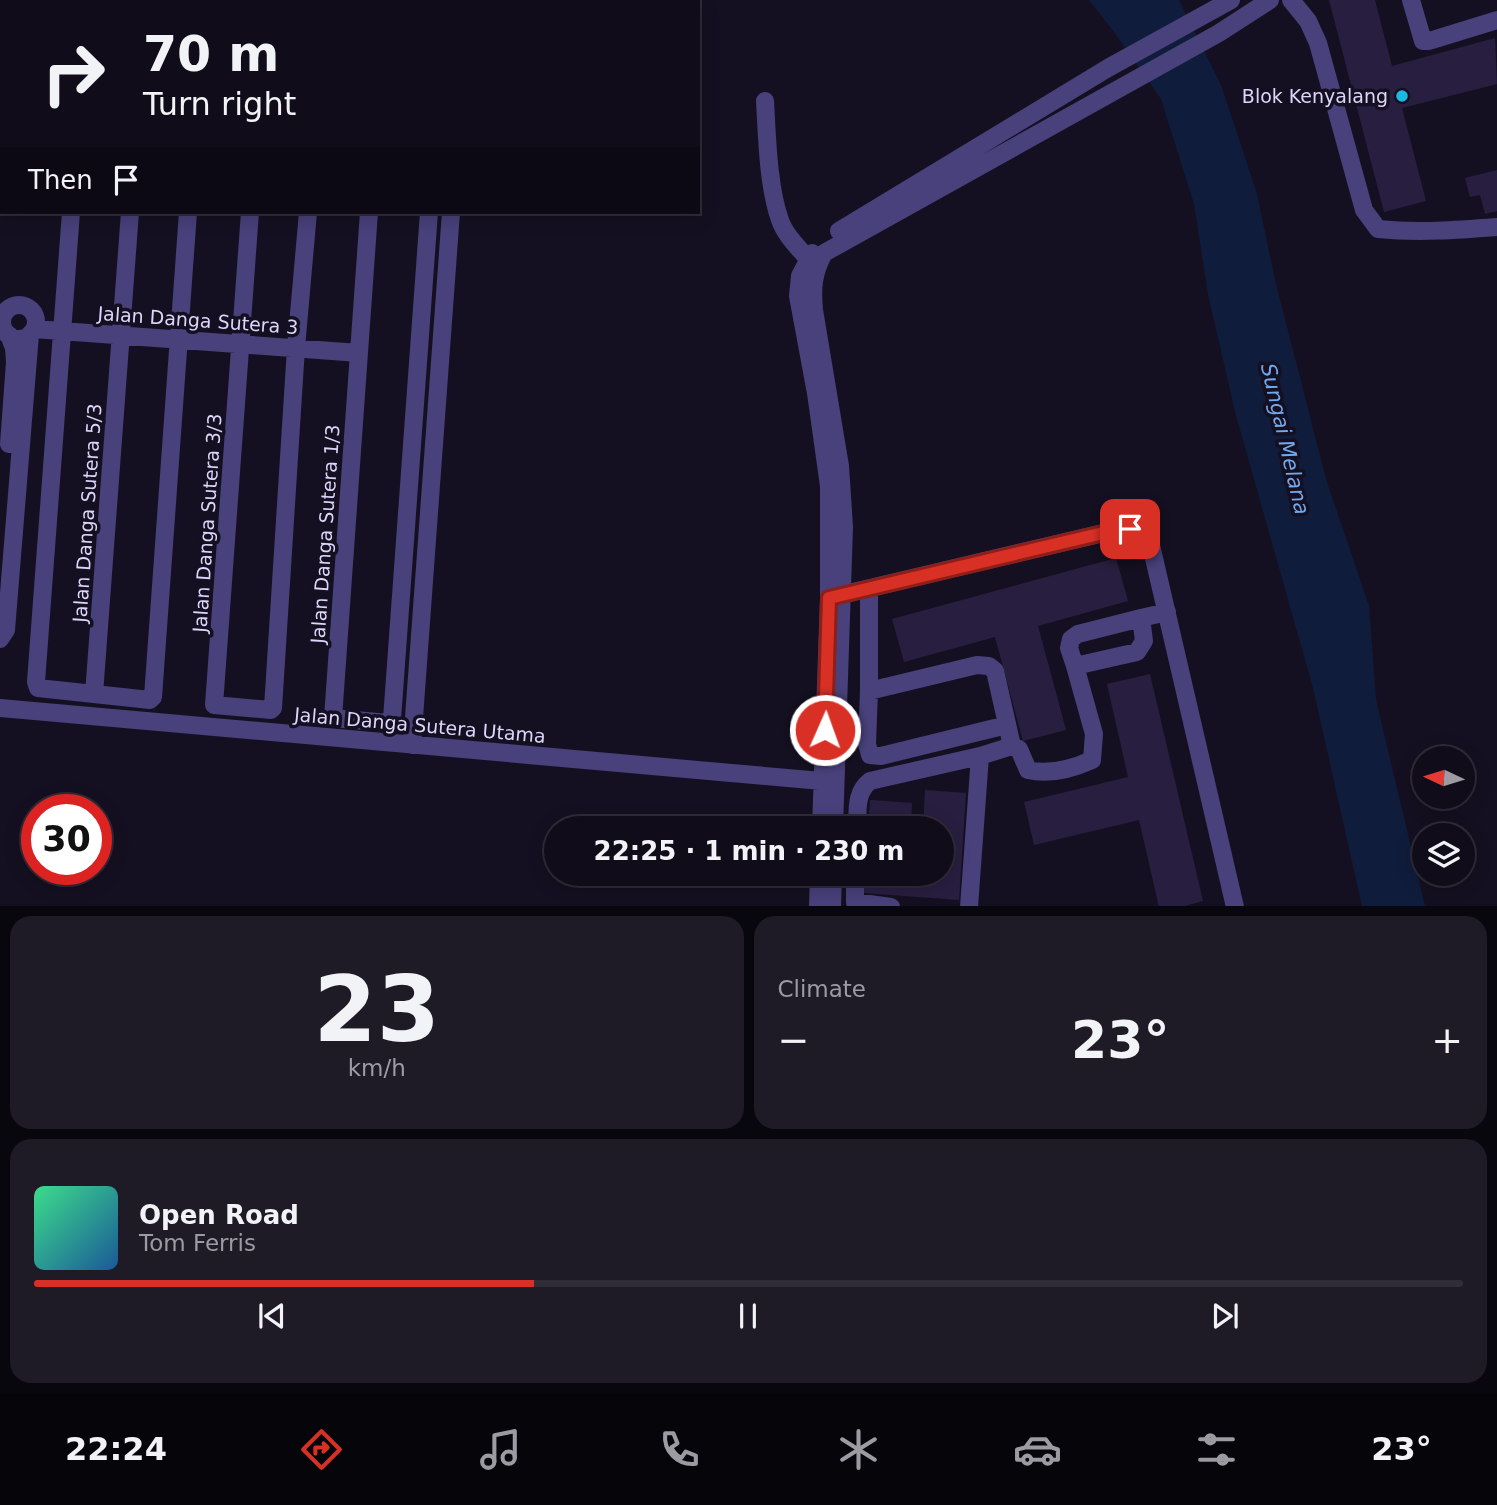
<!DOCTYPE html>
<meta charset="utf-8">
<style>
:root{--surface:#100c19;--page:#1e1a26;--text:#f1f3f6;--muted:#9c9ba2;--line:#302c38;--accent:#d93025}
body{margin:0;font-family:"DejaVu Sans",sans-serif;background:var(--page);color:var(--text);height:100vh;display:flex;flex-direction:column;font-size:26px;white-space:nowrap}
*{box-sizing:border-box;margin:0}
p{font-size:23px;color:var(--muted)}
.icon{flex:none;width:38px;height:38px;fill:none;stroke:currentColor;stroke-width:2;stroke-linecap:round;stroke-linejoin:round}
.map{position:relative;height:906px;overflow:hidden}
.side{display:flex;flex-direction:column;gap:10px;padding:10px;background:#09070e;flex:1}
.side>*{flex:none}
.banner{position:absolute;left:0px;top:0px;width:700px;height:214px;box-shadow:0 4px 18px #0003,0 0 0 2px var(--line);background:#100c19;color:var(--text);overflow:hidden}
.needle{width:46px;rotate:274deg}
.controls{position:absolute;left:1412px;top:746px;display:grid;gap:14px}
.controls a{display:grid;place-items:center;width:63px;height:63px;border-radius:50%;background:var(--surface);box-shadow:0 4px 18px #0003,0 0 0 2px var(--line);font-size:35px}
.speed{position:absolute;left:21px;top:794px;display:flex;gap:14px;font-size:35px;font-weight:700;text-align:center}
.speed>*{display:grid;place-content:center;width:91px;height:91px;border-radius:50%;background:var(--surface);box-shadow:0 4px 18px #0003,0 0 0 2px var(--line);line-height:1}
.speed .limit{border:10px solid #d22;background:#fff;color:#111}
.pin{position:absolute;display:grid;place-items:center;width:60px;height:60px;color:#fff;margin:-30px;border-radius:14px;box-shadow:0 4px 10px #0006}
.me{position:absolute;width:77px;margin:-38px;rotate:2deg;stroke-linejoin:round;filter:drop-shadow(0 0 5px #0008)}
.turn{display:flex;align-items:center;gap:24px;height:147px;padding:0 28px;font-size:32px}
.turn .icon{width:91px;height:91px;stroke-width:2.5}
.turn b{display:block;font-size:49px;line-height:60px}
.then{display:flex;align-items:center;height:66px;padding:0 28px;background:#0003;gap:14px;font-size:26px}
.big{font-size:52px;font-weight:700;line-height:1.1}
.side .card{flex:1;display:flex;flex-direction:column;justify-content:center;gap:10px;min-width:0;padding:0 24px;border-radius:21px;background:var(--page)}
.side .dial{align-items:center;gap:0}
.dial b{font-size:91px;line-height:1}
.song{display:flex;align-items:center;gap:21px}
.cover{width:84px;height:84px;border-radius:10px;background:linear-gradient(135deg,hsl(150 70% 55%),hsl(210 70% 35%))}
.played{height:7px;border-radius:4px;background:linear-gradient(90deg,var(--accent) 35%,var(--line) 35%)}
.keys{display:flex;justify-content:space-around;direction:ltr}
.heat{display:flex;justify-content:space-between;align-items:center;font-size:38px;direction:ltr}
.side .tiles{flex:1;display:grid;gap:10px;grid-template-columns:1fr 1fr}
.card:last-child{grid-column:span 2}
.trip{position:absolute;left:544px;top:816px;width:410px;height:70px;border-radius:35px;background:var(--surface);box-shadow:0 4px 18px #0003,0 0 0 2px var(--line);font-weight:700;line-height:70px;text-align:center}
.tabs{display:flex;height:112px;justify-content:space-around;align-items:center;background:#06050a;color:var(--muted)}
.tabs .icon{width:49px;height:49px}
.tabs .active{color:var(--accent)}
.tabs b{font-size:32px;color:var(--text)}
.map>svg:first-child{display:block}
.water{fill:#101c3b}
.building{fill:#281f40}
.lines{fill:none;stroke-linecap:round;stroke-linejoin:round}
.minor{stroke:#48417b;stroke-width:18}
.route-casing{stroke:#8d1f18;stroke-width:18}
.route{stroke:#d93025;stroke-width:12}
.poi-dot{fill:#1bbbe1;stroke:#151021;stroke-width:2.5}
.labels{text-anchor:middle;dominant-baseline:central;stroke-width:7;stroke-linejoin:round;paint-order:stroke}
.poi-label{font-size:19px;fill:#ddd6fa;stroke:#151021;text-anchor:end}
.street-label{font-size:19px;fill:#ddd6fa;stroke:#151021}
.water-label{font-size:21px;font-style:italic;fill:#70a8ee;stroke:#151021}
</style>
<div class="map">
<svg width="1497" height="907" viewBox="0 0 1497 907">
<rect width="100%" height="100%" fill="#151021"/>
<path class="water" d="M 1089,0 L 1179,0 L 1221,85 L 1257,194 L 1275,280 L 1326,479 L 1369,606 L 1376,700 L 1425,906 L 1362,906 L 1313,688 L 1235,412 L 1208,294 L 1194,204 L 1161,99 L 1114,32 Z"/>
<path class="building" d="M 1329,0 L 1375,0 L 1392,66 L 1495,38 L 1497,84 L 1402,108 L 1426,201 L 1384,212 Z
M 1497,170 L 1497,211 L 1485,214 L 1480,195 L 1470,197 L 1465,178 Z
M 1116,558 L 1128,601 L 1038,626 L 1066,730 L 1023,741 L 995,637 L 904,662 L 892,619 Z
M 1150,674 L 1203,901 L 1181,907 L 1159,907 L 1139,820 L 1034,845 L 1024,802 L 1128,777 L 1107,684 Z
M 925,790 L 966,793 L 959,900 L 863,893 L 865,873 L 942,873 L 942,828 L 923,828 Z
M 870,800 L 912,803 L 911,828 L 868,828 Z"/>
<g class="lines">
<path class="minor" d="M 1291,0 L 1308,21 L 1318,43 L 1364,210 L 1378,229 C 1418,233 1458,230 1497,227
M 1411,0 L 1423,41 L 1429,41 L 1497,20
M 85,2 L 85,0
M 144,2 L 145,0
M 204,2 L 204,0
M 266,2 L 267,0
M 323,2 L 323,0
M 385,2 L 385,0
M 445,2 L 445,0
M 765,101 C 767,135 768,187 780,220 C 785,235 798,247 808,259
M 71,212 L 36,682 L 38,688 L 150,700 L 153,697 L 188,212
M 250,212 L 214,705 L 271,710 L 273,708 L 296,348 L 308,212
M 369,212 L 333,718 L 388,723 L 392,719 L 429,212
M 839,231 L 1108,68 L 1231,0
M 812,253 L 800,276 L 798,296 L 816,393 L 829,486 L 829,598 L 821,828
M2 322a17 17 0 1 1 34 0a17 17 0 1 1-34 0Z
M 34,329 L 359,353
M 9,335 L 14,348 L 15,362 L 9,444
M 869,589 L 869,691 L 977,665 L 989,666 L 995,671 L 1012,746
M 832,597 L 1116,530 L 1142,530 L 1150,541 L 1235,907
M 0,639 L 6,630 L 30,334
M 1075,666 L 1069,648 L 1071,639 L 1078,634 L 1141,618
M 869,691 L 867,744 L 870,755 L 881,756 L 1007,725
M 94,694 L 130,212
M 0,708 L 833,782
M 412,745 L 451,212
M 834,828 L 844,527 L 840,466 L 814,310 C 812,288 813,273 824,253 L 1219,33 L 1270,0
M 857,828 C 858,810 855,793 870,781 L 980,756
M 855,873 L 855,902 L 891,907
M 818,907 L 819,873
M 832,907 L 833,873
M 969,907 L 980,756 L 1012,746 L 1019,749 L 1028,770 C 1050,775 1072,769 1092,760 L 1094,734 L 1075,666 L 1137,652 L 1144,641 L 1141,618 L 1167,612"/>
</g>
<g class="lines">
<g class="route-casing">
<path id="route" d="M 825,730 L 829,598 L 1116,530 L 1130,529"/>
</g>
<use href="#route" class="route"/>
</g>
<circle class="poi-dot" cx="1402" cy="96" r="7"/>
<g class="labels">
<g class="poi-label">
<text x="1388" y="96">Blok Kenyalang</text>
</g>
<g class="street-label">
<text transform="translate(198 320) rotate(4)">Jalan Danga Sutera 3</text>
<text transform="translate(87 513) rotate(-86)">Jalan Danga Sutera 5/3</text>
<text transform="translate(207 523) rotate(-86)">Jalan Danga Sutera 3/3</text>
<text transform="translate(325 534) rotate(-86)">Jalan Danga Sutera 1/3</text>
<text transform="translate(420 725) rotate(5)">Jalan Danga Sutera Utama</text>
</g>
<g class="water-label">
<text transform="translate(1285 439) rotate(77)">Sungai Melana</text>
</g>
</g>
</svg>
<div class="controls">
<a><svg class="needle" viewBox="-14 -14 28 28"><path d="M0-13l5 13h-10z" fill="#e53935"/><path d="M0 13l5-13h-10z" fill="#9c9ba2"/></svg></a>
<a><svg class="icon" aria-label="layers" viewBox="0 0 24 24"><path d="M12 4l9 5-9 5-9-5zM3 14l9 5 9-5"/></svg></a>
</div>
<div class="speed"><div class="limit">30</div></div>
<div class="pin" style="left:1130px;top:529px;background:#d93025"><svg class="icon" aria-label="arrive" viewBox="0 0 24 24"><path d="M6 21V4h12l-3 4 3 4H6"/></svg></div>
<svg class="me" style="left:825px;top:730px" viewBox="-20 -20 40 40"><circle r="17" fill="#d93025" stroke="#fff" stroke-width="3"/><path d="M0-11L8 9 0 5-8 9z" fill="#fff"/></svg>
<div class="trip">22:25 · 1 min · 230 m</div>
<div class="banner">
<div class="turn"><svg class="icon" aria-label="right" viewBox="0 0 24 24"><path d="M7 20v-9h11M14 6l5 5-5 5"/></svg><div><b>70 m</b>Turn right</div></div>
<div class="then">Then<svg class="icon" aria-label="arrive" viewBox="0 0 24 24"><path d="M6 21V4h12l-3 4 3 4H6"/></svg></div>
</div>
</div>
<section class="side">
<div class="tiles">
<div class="card dial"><b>23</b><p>km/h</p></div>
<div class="card"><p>Climate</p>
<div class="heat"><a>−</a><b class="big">23°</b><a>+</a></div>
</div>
<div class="card">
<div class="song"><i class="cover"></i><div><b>Open Road</b><p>Tom Ferris</p></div></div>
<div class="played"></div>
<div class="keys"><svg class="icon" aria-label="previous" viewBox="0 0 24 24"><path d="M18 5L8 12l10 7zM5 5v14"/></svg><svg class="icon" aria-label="pause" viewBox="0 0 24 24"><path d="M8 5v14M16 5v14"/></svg><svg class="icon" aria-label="next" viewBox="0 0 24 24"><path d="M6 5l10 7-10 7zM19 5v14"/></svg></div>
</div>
</div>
</section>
<nav class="tabs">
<b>22:24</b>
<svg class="icon active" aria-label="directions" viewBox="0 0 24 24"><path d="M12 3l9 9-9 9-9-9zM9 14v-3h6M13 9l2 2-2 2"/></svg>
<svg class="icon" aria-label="music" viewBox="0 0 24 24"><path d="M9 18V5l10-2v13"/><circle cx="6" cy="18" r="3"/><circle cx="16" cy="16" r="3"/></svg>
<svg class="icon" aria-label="phone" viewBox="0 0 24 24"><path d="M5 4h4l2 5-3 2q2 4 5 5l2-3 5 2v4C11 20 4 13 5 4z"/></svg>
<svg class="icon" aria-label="climate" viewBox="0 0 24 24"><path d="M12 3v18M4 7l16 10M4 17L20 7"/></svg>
<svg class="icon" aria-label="car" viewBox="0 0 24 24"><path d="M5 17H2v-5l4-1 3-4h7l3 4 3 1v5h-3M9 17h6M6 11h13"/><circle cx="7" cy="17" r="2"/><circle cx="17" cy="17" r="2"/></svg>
<svg class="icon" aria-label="filters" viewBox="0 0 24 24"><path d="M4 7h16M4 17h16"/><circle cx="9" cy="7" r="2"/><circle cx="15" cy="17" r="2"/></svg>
<b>23°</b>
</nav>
